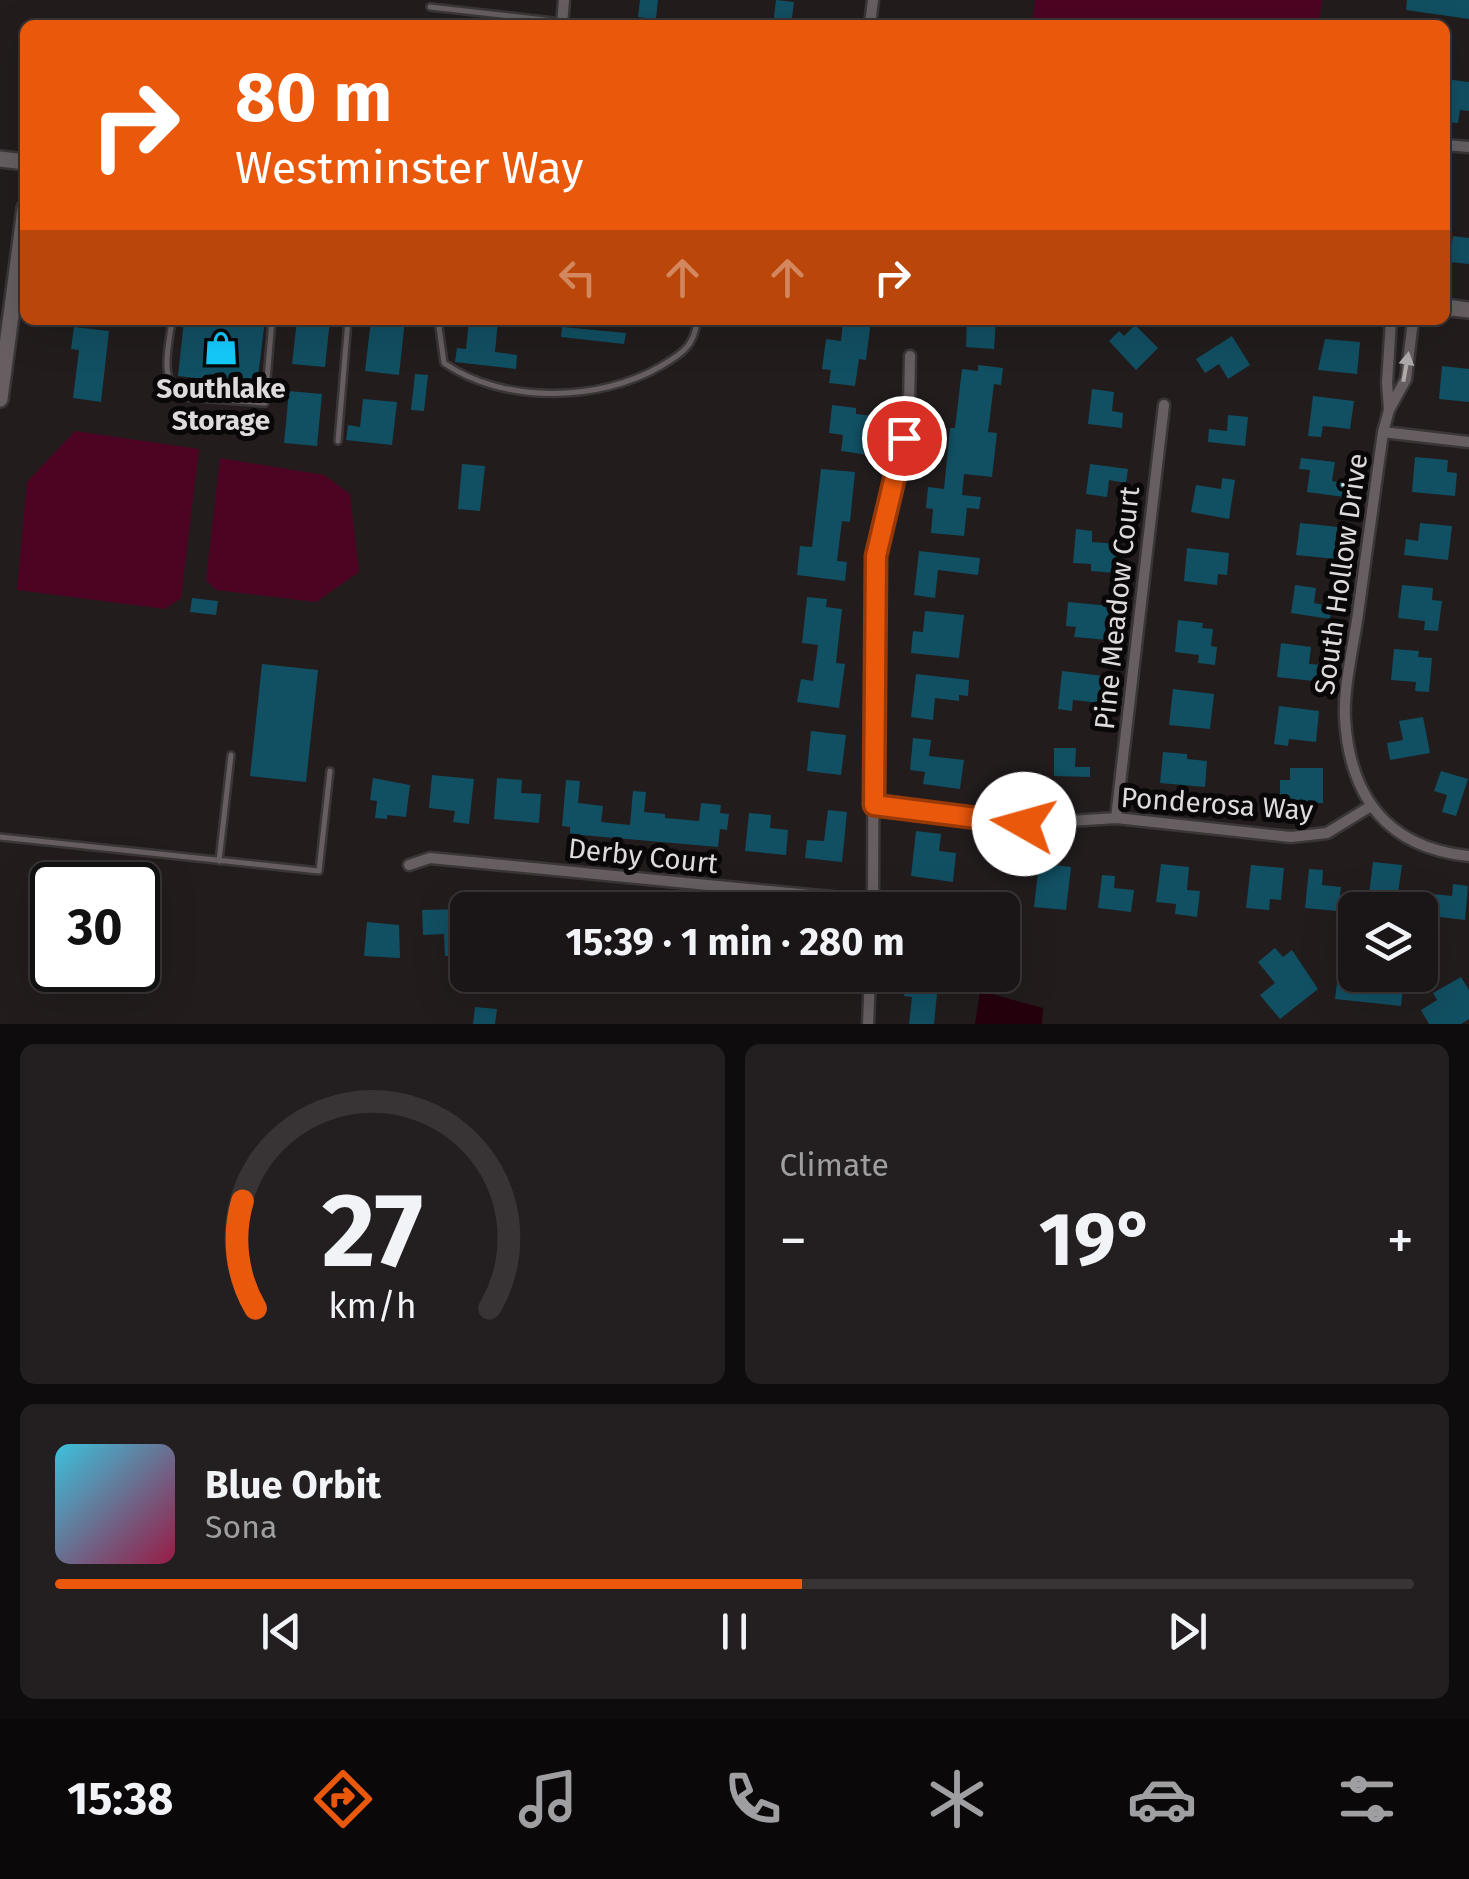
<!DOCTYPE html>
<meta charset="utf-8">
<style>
:root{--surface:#1a1516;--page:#231e1f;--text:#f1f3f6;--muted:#9f9fa1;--line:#383435;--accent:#ea580c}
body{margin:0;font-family:"Fira Sans",sans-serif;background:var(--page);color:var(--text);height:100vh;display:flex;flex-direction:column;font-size:38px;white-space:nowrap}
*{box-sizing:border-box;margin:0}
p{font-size:32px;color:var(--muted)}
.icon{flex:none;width:55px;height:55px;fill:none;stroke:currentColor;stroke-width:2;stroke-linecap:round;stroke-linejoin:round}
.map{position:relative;height:1024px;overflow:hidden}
.side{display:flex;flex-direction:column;gap:20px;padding:20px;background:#0e0c0c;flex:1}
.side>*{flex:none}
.banner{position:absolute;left:20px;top:20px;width:1430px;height:305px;border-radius:15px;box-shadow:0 10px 40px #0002,0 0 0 2px var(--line);background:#ea580c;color:#fff;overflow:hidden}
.fabs{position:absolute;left:1338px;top:892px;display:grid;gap:20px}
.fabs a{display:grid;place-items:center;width:100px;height:100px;border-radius:15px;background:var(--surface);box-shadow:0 10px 40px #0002,0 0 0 2px var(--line);font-size:50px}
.speed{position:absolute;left:30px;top:862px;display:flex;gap:20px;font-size:50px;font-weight:700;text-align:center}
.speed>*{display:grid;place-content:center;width:130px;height:130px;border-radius:50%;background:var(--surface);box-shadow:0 10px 40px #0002,0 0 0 2px var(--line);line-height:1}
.speed .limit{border:5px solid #111;border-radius:15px;background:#fff;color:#111}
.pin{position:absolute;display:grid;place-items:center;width:85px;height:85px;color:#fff;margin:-42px;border:5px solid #fff;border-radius:50%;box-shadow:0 2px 10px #0007}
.me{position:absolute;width:110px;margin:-55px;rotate:277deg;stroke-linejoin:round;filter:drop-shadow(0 0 8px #0008)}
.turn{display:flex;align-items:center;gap:35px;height:210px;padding:0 50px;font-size:45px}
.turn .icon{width:130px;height:130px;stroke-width:2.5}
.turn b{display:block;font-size:70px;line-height:85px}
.lanes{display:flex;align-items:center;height:95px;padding:0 50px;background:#0003;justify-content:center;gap:50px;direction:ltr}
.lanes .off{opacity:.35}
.big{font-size:75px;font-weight:700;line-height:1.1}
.side .tile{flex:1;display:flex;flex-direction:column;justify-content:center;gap:15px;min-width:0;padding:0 35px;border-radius:15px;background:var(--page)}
.side .dial{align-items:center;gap:0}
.dial svg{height:260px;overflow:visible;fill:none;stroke:var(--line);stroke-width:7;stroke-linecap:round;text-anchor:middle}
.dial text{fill:var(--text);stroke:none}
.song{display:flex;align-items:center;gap:30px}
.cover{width:120px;height:120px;border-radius:15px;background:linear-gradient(135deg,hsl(190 70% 55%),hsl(340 70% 35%))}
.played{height:10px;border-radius:5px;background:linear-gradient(90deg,var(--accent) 55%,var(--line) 55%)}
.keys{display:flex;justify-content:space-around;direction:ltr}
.heat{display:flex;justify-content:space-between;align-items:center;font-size:55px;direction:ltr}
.side .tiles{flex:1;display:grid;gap:20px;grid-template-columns:1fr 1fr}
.tile:last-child{grid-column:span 2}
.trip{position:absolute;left:450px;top:892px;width:570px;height:100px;border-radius:15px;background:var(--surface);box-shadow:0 10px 40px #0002,0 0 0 2px var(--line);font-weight:700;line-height:100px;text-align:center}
.tabs{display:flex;height:160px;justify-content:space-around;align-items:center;background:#0a0809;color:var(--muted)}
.tabs .icon{width:70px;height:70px}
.tabs .current{color:var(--accent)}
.tabs b{font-size:45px;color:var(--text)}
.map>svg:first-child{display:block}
.green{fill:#4d0423}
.water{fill:#25000d}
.building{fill:#114f62}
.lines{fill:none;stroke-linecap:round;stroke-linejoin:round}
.lane-casing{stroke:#3a3637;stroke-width:10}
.street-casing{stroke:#3a3637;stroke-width:15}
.secondary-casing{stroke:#3a3637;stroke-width:20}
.lane{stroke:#665e60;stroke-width:5}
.street{stroke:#665e60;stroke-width:10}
.secondary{stroke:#665e60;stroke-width:15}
.oneway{fill:#afa9aa}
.route-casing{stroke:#983908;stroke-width:25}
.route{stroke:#ea580c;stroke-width:18}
.labels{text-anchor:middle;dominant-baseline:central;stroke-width:10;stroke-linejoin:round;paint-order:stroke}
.poi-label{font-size:28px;font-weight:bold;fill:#dfdbdc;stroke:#0a0708}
.street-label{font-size:28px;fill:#dfdbdc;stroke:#0a0708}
</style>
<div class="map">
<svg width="1469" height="1024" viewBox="0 0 1469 1024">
<rect width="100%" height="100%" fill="#221c1d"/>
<path class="green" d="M 1035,0 L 1322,0 L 1319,25 L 1032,25 Z
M 75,431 L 199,449 L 181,598 L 165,609 L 17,590 L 27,482 Z
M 220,458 L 324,475 L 350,494 L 359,572 L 316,602 L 216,590 L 206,580 Z"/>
<path class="water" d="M 980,991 L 1043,1008 L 1042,1024 L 975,1024 Z"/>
<path class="building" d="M 640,0 L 658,0 L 656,19 L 638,17 Z
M 776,0 L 794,2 L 791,25 L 773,25 Z
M 1407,0 L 1469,0 L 1469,19 L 1406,10 Z
M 1445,79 L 1469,82 L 1469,111 L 1460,110 L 1458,123 L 1445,122 Z
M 1453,236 L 1469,238 L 1469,264 L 1450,262 Z
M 184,320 L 265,320 L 257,385 L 178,376 Z
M 297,320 L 330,320 L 325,367 L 292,364 Z
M 371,320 L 405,320 L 399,375 L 365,371 Z
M 469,320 L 498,320 L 495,352 L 517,355 L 516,369 L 455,362 L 457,348 L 466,349 Z
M 843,320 L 871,320 L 866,360 L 859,359 L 855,386 L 829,383 L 831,370 L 822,369 L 826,339 L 841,341 Z
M 967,320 L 996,320 L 994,349 L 966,347 Z
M 1135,325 L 1158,348 L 1136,370 L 1109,341 L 1119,331 L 1124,336 Z
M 74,327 L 109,331 L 101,402 L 73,398 L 79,350 L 71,349 Z
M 562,327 L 626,333 L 624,344 L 561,337 Z
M 1232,336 L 1250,365 L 1228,379 L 1219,364 L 1205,373 L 1196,359 Z
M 1325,339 L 1360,342 L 1357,374 L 1318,370 Z
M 978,365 L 1003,368 L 1001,385 L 994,384 L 988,432 L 997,433 L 992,477 L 964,474 L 962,495 L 981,497 L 979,509 L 967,508 L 964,536 L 931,533 L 933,509 L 926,508 L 928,487 L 944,489 L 950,428 L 955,428 L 962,369 L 978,371 Z
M 1442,366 L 1469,369 L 1469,402 L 1439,399 Z
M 415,374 L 428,375 L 424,411 L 411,410 Z
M 1092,389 L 1114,392 L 1112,411 L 1123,413 L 1122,428 L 1088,424 Z
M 289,391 L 322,394 L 317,446 L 284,443 Z
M 1313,396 L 1354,401 L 1350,429 L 1323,426 L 1321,437 L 1308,436 Z
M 363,399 L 397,402 L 392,445 L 346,440 L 348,425 L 360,427 Z
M 832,405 L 856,408 L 856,414 L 874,416 L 869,455 L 841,451 L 843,435 L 829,433 Z
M 1228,415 L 1248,417 L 1245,446 L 1208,442 L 1209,429 L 1227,431 Z
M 1415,457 L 1448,460 L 1447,472 L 1457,473 L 1455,496 L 1412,492 Z
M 1301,458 L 1335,462 L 1332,481 L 1345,483 L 1344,497 L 1307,492 L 1310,470 L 1299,469 Z
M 462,464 L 485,466 L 480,511 L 458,509 Z
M 1090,464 L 1128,469 L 1126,483 L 1109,480 L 1107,497 L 1086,494 Z
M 821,469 L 855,472 L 850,522 L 842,521 L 837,561 L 847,562 L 845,581 L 797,575 L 800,546 L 812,547 Z
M 1222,478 L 1235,480 L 1229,519 L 1191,512 L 1196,485 L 1221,489 Z
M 1300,523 L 1339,527 L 1336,559 L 1296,555 Z
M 1420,523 L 1452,526 L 1448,560 L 1404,555 L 1406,539 L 1418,541 Z
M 1076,529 L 1092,531 L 1092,542 L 1118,544 L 1116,573 L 1091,571 L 1091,564 L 1073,563 Z
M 1187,548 L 1229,553 L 1227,575 L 1218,574 L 1217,585 L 1184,581 Z
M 919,551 L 980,558 L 978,575 L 938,570 L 935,598 L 914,595 Z
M 1295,585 L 1316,588 L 1314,603 L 1331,606 L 1330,619 L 1291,613 Z
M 1402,585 L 1433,588 L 1432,600 L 1442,601 L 1438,631 L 1424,630 L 1425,621 L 1398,618 Z
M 807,597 L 827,599 L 826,607 L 842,609 L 836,663 L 845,664 L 839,708 L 797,702 L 801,679 L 813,681 L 818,645 L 802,643 Z
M 192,598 L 218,601 L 216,615 L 190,612 Z
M 1068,602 L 1111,606 L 1108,640 L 1074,637 L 1076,627 L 1066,626 Z
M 925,611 L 964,615 L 959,658 L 911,653 L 913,631 L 923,632 Z
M 1178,620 L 1203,623 L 1202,628 L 1213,629 L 1211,646 L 1217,647 L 1215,665 L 1198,663 L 1199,655 L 1175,652 Z
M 1281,643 L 1311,647 L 1309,664 L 1324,665 L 1322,682 L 1277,677 Z
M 1394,649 L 1419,651 L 1418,657 L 1432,658 L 1429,692 L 1415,691 L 1416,682 L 1391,680 Z
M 262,664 L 318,670 L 306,782 L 250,776 Z
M 1062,671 L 1104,676 L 1101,703 L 1073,700 L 1072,711 L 1058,709 Z
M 916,674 L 969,680 L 968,696 L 959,695 L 959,701 L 935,698 L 933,720 L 911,717 Z
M 1173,689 L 1214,694 L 1210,729 L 1169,725 Z
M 1279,706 L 1319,711 L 1316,742 L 1289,739 L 1288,746 L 1274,744 Z
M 1423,717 L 1430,753 L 1390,760 L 1387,743 L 1403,740 L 1399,721 Z
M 811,731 L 846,735 L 841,775 L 807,771 Z
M 913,738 L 931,740 L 929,756 L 964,760 L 960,789 L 923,784 L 925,772 L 910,770 Z
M 1054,748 L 1076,748 L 1075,767 L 1090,767 L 1090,777 L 1054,776 Z
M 1163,752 L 1187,754 L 1187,759 L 1207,761 L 1205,787 L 1160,783 Z
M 1290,768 L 1323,768 L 1323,803 L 1280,803 L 1280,780 L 1290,780 Z
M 1441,771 L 1468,779 L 1456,816 L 1442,812 L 1447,795 L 1434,791 Z
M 432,775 L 474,779 L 469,824 L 453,822 L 455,811 L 429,808 Z
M 373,778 L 410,785 L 406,817 L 387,815 L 387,819 L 375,818 L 377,801 L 370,800 Z
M 497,778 L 522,780 L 521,793 L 541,794 L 539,823 L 494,819 Z
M 566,780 L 580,781 L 578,803 L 603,806 L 601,822 L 630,825 L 633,791 L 646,792 L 644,812 L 665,814 L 665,818 L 699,821 L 701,803 L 721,805 L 720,813 L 729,814 L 727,830 L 720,829 L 718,847 L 570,834 L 570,827 L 562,826 Z
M 828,810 L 847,812 L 842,862 L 805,858 L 807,840 L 824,841 Z
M 749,813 L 771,815 L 770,828 L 788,830 L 786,855 L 745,851 Z
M 916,831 L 941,834 L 939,851 L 956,853 L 953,882 L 911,876 Z
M 1373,862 L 1402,865 L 1398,893 L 1407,894 L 1406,907 L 1368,902 Z
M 1039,863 L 1071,867 L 1066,910 L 1034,907 Z
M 1161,864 L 1189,867 L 1187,890 L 1200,891 L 1197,917 L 1175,914 L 1176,904 L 1156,902 Z
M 1251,865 L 1284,868 L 1281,900 L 1270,899 L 1269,910 L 1246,908 Z
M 1309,869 L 1323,870 L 1322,885 L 1341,887 L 1338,911 L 1305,908 Z
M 1102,875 L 1115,876 L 1114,888 L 1134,890 L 1131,912 L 1098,908 Z
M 1453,884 L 1468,886 L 1465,920 L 1431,916 L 1433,894 L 1452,896 Z
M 462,909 L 463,955 L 445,956 L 444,934 L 423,935 L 422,910 Z
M 367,922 L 399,925 L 400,958 L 364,956 Z
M 1275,948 L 1283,957 L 1292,950 L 1318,989 L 1280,1019 L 1260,995 L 1275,983 L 1258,962 Z
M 802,975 L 845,975 L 844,986 L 801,982 Z
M 1338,975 L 1370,979 L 1370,975 L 1404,976 L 1401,1006 L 1335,999 Z
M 1461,977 L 1469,990 L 1469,1019 L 1461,1024 L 1429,1024 L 1421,1010 L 1437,1000 L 1433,993 Z
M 906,981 L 938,984 L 934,1024 L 909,1024 L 912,997 L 904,996 Z
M 475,1007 L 497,1009 L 495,1024 L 473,1024 Z"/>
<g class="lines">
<g class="lane-casing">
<path id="lane" d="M 430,7 L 562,22
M 172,320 C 169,347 158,379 182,397 L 265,403 L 272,320
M 438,320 L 444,363 C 503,404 600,402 661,366 C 682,354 695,345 697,320
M 338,441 L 348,320
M 0,837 L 319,871 L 330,771
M 219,861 L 231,755"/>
</g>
<g class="street-casing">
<path id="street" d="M 562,25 L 564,0
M 870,25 L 873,0
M 1445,145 L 1469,147
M 1413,320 L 1406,379 L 1389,410 L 1383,432 C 1375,490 1367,548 1359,606 C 1355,640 1343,686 1345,719 C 1350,798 1388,848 1469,856
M 1389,409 L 1387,383 L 1391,320
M 1383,432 L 1469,442
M 874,805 L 1024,824 L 1116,818 L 1291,837 L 1327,833 L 1371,806
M 1116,818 L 1164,405
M 409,865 L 430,858 L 873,901
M 873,910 L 874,584 L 882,519 L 909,405 L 910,356
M 868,1024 L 870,975"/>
</g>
<g class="secondary-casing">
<path id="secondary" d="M 0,159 L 25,162
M 1445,307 L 1469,310
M 0,399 L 25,208"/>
</g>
<use href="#lane" class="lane"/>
<use href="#street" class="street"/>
<use href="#secondary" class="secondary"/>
</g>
<defs><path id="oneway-solid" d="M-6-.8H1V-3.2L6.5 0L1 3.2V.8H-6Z" transform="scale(2.5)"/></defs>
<use class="oneway" href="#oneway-solid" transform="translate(1406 367) rotate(-80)"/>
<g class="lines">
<g class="route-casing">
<path id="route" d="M 904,438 L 876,556 L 874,805 L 1024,824"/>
</g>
<use href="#route" class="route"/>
</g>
<defs>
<g id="shop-bare" transform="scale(2.7)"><path d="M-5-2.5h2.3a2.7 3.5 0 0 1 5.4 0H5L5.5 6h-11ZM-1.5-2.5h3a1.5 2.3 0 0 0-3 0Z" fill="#13cafb" stroke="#0a0708" stroke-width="2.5" paint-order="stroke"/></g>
</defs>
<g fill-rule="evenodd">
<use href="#shop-bare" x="221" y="348"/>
</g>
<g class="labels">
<g class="poi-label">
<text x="221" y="388">Southlake<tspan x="221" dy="32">Storage</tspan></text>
</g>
<g class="street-label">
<text transform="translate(1341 574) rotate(-82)">South Hollow Drive</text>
<text transform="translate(1117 608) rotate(-84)">Pine Meadow Court</text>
<text transform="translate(1217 804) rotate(4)">Ponderosa Way</text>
<text transform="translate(643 856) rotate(6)">Derby Court</text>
</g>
</g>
</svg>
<div class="fabs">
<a><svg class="icon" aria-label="layers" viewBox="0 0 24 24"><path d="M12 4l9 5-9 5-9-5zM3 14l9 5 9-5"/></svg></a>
</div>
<div class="speed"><div class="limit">30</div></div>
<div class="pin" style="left:904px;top:438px;background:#d93025"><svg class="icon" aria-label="arrive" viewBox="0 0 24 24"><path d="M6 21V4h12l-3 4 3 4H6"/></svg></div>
<svg class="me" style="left:1024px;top:824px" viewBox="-20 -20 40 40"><circle r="19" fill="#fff"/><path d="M0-13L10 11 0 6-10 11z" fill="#ea580c"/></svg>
<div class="trip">15:39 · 1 min · 280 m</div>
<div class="banner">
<div class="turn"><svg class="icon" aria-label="right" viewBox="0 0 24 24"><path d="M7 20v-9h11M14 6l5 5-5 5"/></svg><div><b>80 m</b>Westminster Way</div></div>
<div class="lanes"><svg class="icon off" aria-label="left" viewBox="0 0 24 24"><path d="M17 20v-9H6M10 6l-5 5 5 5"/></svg><svg class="icon off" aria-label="ahead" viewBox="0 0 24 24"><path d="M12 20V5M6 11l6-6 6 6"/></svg><svg class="icon off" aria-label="ahead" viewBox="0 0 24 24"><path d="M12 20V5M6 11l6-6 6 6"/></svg><svg class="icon" aria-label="right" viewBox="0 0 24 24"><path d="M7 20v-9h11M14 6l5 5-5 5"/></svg></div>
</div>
</div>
<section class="side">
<div class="tiles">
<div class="tile dial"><svg viewBox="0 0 100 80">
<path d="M14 69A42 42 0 1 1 86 69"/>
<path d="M14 69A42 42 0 0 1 10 36" stroke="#ea580c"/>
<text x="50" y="56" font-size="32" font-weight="700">27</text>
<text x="50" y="72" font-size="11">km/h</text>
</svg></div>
<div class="tile"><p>Climate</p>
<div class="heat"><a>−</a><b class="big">19°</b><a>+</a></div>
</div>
<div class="tile">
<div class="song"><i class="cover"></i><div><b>Blue Orbit</b><p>Sona</p></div></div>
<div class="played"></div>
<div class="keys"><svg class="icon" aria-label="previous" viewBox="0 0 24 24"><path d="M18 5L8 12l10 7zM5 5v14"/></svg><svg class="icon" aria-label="pause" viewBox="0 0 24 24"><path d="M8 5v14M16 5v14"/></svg><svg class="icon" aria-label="next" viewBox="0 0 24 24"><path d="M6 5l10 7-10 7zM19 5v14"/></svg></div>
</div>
</div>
</section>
<nav class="tabs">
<b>15:38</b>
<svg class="icon current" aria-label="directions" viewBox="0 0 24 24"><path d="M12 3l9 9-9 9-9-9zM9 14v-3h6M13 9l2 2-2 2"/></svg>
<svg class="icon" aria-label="music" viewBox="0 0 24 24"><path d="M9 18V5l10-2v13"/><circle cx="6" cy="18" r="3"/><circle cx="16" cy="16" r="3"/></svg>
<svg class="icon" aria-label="phone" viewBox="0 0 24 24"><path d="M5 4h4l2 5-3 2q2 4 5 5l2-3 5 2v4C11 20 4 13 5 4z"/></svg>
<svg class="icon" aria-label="climate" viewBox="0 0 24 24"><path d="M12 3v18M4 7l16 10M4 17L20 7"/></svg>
<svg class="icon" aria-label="car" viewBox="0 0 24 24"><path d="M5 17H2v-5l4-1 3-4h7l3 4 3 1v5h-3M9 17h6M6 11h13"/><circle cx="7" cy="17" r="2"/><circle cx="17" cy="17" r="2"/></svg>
<svg class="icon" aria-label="filters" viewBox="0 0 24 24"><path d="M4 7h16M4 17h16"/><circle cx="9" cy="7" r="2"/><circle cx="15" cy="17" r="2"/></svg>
</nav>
